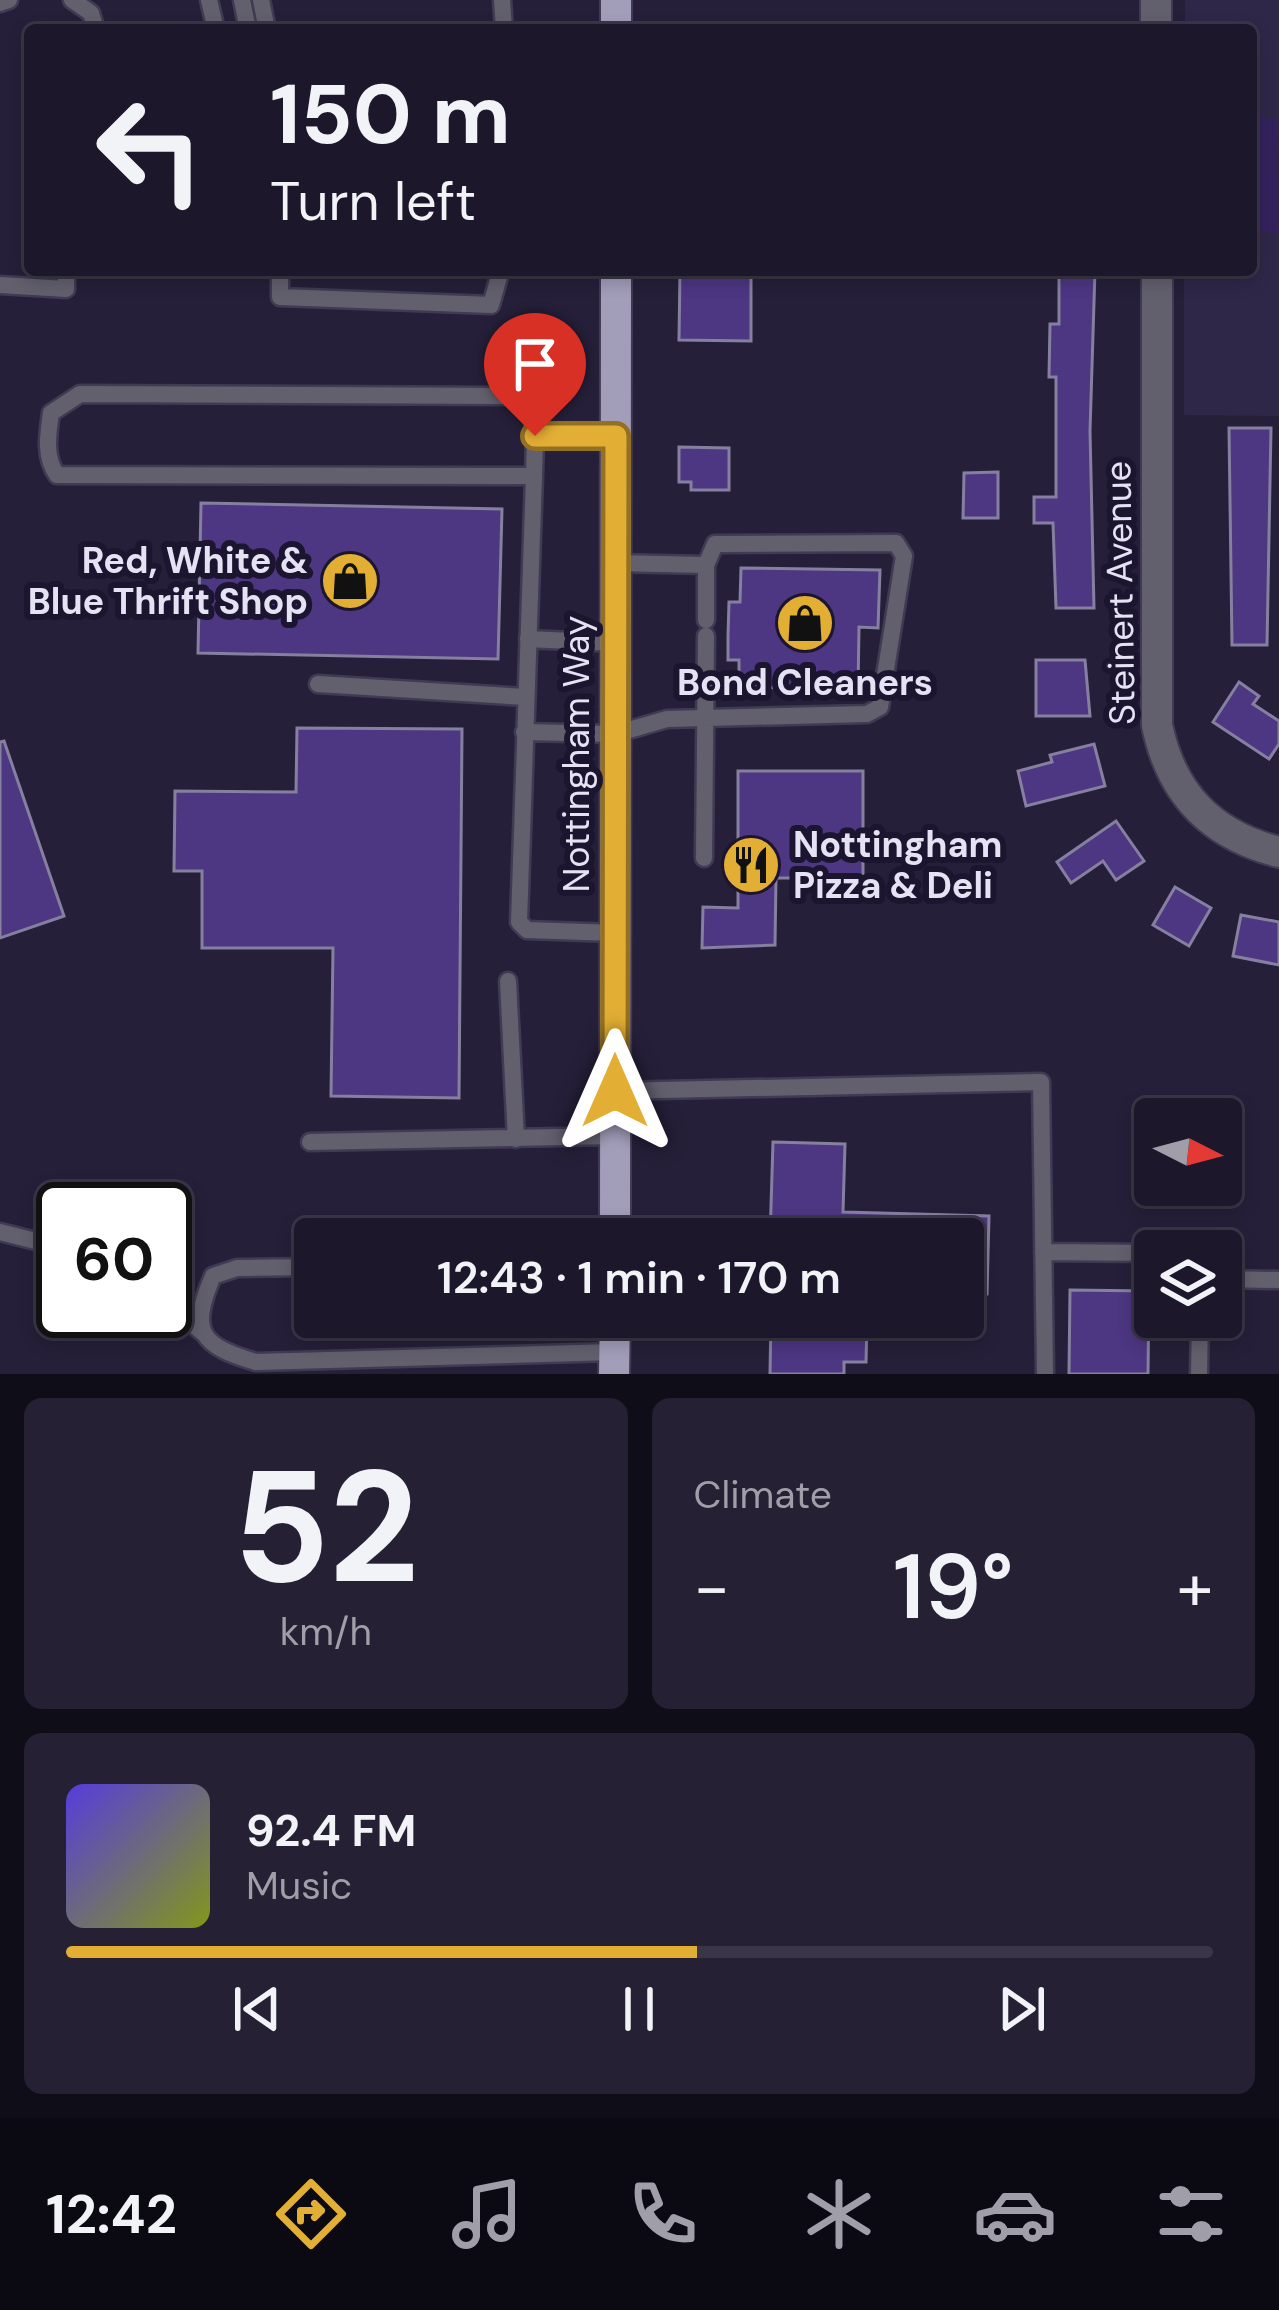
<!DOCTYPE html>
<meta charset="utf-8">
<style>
:root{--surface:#1c172b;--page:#252033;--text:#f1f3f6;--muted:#a09fa9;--line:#3a3647;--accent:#e3ae34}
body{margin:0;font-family:"DM Sans",sans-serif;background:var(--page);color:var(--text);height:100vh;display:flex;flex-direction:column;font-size:45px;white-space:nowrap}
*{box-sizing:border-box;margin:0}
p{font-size:39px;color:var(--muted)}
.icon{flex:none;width:66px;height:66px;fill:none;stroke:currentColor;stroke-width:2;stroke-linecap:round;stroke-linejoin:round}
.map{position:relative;height:1374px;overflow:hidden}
.details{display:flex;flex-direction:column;gap:24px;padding:24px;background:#0f0d18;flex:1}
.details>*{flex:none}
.banner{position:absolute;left:24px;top:24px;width:1233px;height:252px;border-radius:12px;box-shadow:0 6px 18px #0003,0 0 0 3px var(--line);background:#1c172b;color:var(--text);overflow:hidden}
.needle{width:78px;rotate:96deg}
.tools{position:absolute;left:1134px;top:1098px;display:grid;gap:24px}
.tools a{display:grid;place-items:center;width:108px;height:108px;border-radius:12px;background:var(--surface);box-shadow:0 6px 18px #0003,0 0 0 3px var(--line);font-size:60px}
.speed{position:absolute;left:36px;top:1182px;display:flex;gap:24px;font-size:60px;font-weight:700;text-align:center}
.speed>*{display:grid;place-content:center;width:156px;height:156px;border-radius:50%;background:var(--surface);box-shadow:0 6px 18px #0003,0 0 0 3px var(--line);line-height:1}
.speed .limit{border:6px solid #111;border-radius:18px;background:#fff;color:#111}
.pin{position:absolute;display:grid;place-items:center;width:102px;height:102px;color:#fff;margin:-123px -51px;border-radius:50% 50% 50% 0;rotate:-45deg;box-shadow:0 0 12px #0007}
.pin .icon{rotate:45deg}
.me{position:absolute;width:132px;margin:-66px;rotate:0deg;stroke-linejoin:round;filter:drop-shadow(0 0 9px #0008)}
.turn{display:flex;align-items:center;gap:42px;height:252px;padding:0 48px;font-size:54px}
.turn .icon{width:156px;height:156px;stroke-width:2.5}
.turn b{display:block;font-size:84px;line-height:102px}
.big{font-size:90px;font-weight:600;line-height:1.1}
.details .card{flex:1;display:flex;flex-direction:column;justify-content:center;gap:18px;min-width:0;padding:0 42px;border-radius:18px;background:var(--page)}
.details .dial{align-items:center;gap:0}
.dial b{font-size:156px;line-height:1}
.song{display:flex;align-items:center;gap:36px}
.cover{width:144px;height:144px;border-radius:18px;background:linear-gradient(135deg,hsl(250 70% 55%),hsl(70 70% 35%))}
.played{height:12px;border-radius:6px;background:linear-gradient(90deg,var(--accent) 55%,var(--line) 55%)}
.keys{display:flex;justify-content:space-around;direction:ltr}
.heat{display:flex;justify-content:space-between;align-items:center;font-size:66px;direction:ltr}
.details .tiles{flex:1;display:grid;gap:24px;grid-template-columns:1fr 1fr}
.card:last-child{grid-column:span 2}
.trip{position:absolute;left:294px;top:1218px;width:690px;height:120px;border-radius:12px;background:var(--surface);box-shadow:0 6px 18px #0003,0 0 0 3px var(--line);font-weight:600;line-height:120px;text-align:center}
.tabs{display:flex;height:192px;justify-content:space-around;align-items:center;background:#0b0911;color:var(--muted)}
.tabs .icon{width:84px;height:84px}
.tabs .active{color:var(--accent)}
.tabs b{font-size:54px;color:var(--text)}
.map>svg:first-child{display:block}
.built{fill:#2f2748}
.green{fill:#33215c}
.building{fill:#4d3682;stroke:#8680a0;stroke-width:3}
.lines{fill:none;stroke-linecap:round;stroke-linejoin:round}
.lane-casing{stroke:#403a53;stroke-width:21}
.street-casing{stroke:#403a53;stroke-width:34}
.primary-casing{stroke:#403a53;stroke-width:34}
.lane{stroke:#63606e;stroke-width:16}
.street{stroke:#63606e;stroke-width:30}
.primary{stroke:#a29db9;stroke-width:30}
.route-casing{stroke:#947122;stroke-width:30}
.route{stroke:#e3ae34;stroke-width:21}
.labels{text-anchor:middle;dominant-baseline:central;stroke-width:12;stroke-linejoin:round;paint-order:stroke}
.poi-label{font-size:36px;font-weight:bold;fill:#e5e2f4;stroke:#1c152f;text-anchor:end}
.street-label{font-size:36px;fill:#e5e2f4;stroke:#1c152f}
</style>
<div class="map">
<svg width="1279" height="1374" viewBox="0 0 1279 1374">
<rect width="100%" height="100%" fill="#251f39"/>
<path class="built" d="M 1185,0 L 1279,0 L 1279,416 L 1184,415 L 1184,270 L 1251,270 L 1251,30 L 1185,30 Z"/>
<path class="green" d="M 1251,117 L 1278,119 L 1279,233 L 1251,230 Z"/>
<path class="building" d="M 680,270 L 751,270 L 751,341 L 679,340 Z
M 1059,270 L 1095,270 L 1090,431 L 1094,608 L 1056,608 L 1053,523 L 1034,523 L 1034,497 L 1056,497 L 1056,377 L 1049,377 L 1050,324 L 1059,324 Z
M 1229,428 L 1271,428 L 1267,645 L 1232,645 Z
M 679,447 L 729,448 L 729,490 L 691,490 L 691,482 L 679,482 Z
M 998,472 L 998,518 L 963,518 L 964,473 Z
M 201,503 L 502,509 L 498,659 L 198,653 Z
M 741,568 L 880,570 L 878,628 L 859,627 L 858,689 L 739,687 L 739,660 L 728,660 L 728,636 L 729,602 L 740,602 Z
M 1036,660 L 1085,660 L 1090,716 L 1036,716 Z
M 1239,682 L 1259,696 L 1253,704 L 1279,721 L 1279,744 L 1269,759 L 1213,722 Z
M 297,728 L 462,729 L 459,1098 L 331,1096 L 333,948 L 202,948 L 202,871 L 174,871 L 175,791 L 296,792 Z
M 4,741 L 64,916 L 0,938 L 0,742 Z
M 1094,744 L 1105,786 L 1026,806 L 1018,771 L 1052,762 L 1050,755 Z
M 738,771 L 863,771 L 863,878 L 776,878 L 775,945 L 702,948 L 703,907 L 738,908 Z
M 1116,821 L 1144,861 L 1116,880 L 1103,861 L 1071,883 L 1057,862 Z
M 1175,887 L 1211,908 L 1189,946 L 1153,925 Z
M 1241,915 L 1279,922 L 1279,965 L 1233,956 Z
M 773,1142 L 845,1144 L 843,1212 L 989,1216 L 987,1294 L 963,1293 L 963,1239 L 770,1239 Z
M 1070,1290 L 1149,1291 L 1148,1374 L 1069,1374 Z
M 771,1317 L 867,1321 L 866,1362 L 844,1362 L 844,1374 L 770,1374 Z"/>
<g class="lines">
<g class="lane-casing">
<path id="lane" d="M 72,0 L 91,13 L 96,30
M 209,0 L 216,30
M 242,0 L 248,30
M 261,0 L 267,30
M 502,0 L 504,30
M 0,3 L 9,0
M 280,270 L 280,297 L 491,305 L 501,270
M 0,285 L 66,289 L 66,270
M 535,436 L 534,476 L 57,475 C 44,457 48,434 51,413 L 80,394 L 513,396 L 530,402 L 535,436 L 616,436
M 534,476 L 519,922 L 527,930 L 615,933
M 615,563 L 706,565 L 706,620
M 528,639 L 615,643
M 318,684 L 525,697
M 524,732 L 615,734 L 667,719 L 867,714 L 880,707 L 904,556 L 896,543 L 715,544 L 706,565
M 704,858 L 706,636
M 508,981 L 516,1139
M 615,1091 L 1041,1082 L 1045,1374
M 310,1142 L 615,1136
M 0,1232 L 63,1248
M 1043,1252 L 1155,1253
M 315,1267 L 237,1268 L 213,1276 C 188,1333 202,1346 256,1362 L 614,1352
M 1221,1279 L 1279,1280
M 165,1301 L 202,1332
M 1199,1374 L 1200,1317"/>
</g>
<g class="street-casing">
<path id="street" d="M 1156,0 L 1156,30
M 1157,270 L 1157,725 C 1171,794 1211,835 1279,852"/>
</g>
<g class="primary-casing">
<path id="primary" d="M 616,0 L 616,30
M 615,1239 L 616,270
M 614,1374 L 615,1317"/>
</g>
<use href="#lane" class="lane"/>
<use href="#street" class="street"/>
<use href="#primary" class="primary"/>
</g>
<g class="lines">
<g class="route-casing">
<path id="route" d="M 535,436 L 616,436 L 615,1091"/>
</g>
<use href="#route" class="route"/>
</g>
<defs>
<g id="shop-disc" transform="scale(3)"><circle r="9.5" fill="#e3ae34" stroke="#1c152f"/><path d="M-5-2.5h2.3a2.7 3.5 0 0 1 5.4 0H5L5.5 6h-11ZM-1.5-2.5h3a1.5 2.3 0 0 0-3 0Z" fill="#111"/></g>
<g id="restaurant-disc" transform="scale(3)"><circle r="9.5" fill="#e3ae34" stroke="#1c152f"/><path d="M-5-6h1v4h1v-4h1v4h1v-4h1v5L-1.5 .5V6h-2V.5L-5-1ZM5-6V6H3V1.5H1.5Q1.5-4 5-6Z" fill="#111"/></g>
</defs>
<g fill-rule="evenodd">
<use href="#shop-disc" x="350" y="581"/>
<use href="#shop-disc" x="805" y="623"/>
<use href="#restaurant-disc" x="751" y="865"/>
</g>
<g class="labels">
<g class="poi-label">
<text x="308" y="560">Red, White &amp;<tspan x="308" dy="41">Blue Thrift Shop</tspan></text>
<text x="805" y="682" text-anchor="middle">Bond Cleaners</text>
<text x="793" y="844" text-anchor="start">Nottingham<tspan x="793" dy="41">Pizza &amp; Deli</tspan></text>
</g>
<g class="street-label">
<text transform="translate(1120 593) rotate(-91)">Steinert Avenue</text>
<text transform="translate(576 754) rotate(-90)">Nottingham Way</text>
</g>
</g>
</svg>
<div class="tools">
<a><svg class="needle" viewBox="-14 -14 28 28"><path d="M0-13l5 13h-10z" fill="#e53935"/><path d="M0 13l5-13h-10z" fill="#a09fa9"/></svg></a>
<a><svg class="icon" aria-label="layers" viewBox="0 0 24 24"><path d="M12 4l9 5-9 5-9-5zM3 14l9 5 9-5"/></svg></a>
</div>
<div class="speed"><div class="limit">60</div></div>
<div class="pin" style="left:535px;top:436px;background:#d93025"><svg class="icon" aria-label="arrive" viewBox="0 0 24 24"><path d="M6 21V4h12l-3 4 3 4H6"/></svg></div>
<svg class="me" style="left:615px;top:1091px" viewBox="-20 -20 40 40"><path d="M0-17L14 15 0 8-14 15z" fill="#e3ae34" stroke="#fff" stroke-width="4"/></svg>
<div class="trip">12:43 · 1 min · 170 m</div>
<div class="banner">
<div class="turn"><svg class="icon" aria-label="left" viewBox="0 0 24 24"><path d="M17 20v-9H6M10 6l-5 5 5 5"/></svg><div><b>150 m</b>Turn left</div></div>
</div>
</div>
<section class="details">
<div class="tiles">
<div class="card dial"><b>52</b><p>km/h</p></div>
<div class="card"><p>Climate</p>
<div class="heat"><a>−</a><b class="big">19°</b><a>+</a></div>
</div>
<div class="card">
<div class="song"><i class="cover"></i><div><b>92.4 FM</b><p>Music</p></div></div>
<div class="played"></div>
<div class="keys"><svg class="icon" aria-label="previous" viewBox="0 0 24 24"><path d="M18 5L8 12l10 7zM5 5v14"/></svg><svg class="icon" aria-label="pause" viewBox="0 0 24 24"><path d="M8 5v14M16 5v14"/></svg><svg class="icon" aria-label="next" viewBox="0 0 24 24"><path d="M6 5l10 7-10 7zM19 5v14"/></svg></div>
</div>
</div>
</section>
<nav class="tabs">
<b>12:42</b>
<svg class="icon active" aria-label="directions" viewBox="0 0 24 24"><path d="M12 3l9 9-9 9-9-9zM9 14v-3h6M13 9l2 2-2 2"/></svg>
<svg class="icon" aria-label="music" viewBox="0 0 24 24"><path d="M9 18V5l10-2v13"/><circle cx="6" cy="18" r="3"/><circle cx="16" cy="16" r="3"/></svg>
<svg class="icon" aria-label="phone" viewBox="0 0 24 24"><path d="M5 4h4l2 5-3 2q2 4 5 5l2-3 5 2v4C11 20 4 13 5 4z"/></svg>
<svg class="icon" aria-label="climate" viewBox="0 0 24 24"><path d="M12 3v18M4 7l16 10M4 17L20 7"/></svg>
<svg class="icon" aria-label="car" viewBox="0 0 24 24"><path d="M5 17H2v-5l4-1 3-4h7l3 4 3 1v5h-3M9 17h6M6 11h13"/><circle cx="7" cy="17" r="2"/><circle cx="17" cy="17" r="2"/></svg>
<svg class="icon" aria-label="filters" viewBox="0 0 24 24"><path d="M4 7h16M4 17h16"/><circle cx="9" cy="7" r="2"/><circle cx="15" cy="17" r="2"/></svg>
</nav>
